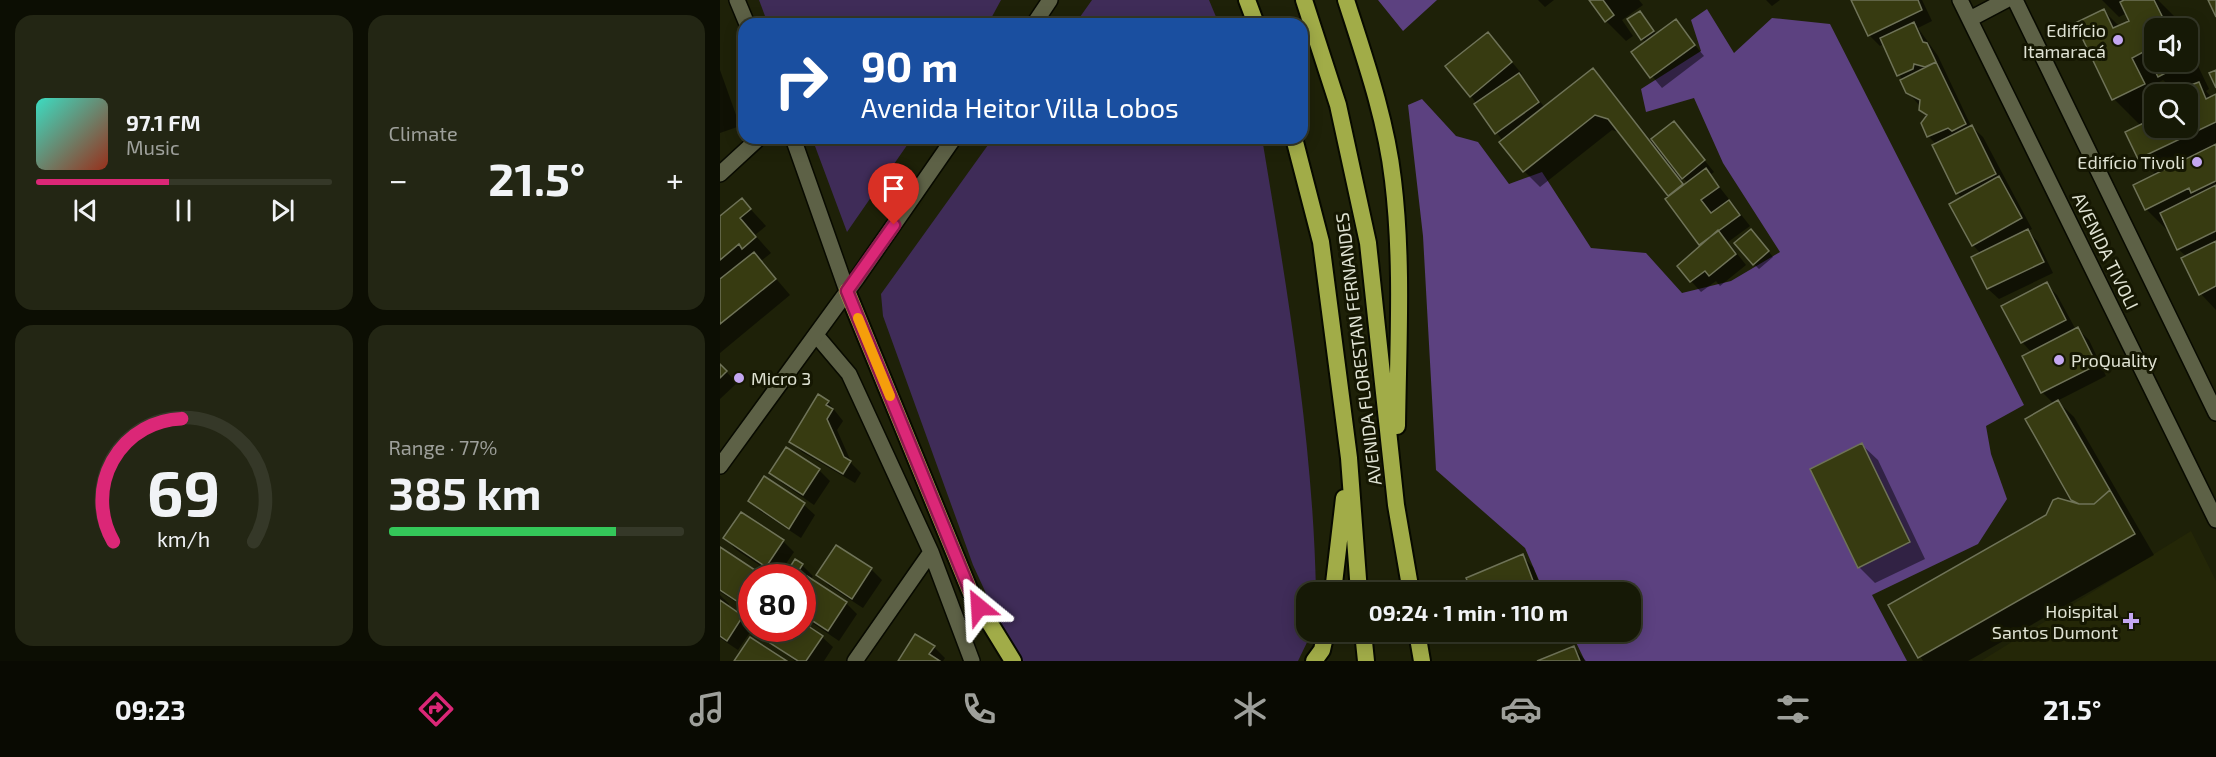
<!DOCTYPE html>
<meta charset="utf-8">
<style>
:root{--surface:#161906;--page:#232614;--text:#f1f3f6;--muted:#9ea09b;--line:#353828;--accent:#db2777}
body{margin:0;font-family:"Exo 2",sans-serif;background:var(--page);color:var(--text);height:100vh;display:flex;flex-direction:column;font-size:22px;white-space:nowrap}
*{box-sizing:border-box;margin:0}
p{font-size:20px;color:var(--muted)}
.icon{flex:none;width:33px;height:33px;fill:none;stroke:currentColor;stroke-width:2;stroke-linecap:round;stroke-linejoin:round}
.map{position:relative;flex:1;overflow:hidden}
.sheet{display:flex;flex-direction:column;gap:15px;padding:15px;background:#0c0e03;width:720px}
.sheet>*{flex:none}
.guide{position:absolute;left:18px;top:18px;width:570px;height:126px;border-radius:18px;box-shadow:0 3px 15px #0003,0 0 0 2px var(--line);background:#1a4fa0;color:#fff;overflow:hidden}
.fabs{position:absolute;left:1424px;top:18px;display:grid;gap:12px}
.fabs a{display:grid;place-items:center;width:54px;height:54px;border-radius:12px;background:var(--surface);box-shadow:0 3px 15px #0003,0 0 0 2px var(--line);font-size:30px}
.speed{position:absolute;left:18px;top:564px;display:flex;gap:12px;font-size:30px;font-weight:700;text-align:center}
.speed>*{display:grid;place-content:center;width:78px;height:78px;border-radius:50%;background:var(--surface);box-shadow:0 3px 15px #0003,0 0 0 2px var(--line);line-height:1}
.speed .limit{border:9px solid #d22;background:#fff;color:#111}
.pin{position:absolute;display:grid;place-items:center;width:51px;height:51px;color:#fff;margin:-62px -26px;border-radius:50% 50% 50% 0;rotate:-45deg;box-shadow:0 0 6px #0007}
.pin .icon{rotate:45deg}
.me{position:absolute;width:66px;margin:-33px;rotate:333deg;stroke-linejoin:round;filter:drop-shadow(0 0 4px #0008)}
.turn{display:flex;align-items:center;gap:21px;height:126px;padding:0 24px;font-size:27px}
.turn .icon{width:78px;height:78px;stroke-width:2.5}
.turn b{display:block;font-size:42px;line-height:51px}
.big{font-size:45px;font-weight:700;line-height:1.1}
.sheet .card{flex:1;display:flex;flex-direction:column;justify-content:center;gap:9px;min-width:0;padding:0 21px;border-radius:18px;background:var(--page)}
.sheet .dial{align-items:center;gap:0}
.dial svg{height:156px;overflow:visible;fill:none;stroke:var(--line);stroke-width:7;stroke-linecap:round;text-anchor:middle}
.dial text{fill:var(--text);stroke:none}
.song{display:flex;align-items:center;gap:18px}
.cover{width:72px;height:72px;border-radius:9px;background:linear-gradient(135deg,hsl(170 70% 55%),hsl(10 70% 35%))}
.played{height:6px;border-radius:3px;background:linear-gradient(90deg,var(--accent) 45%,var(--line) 45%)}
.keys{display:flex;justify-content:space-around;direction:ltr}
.heat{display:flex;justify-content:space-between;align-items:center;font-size:33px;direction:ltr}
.charge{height:9px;border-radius:4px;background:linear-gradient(90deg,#34c759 77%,var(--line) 0)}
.sheet .tiles{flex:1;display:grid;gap:15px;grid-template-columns:repeat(2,1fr)}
.trip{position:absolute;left:576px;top:582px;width:345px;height:60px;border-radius:18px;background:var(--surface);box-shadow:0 3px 15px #0003,0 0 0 2px var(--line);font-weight:700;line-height:60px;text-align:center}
.dock{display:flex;height:96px;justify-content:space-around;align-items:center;background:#090a02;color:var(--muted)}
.dock .icon{width:42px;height:42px}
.dock .selected{color:var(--accent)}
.dock b{font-size:27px;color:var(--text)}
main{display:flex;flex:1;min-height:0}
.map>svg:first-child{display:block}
.built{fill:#242707}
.green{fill:#3f2c58}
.forest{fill:#5c4180}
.shadow{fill:#0007;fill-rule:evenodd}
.building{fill:#373b11;stroke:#6f7358;stroke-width:1.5}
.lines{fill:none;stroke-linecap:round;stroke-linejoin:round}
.minor-casing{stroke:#080a00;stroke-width:18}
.tertiary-casing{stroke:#080a00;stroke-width:18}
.trunk-casing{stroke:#080a00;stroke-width:20}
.minor{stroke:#5d6146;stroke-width:15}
.tertiary{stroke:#5d6146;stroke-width:15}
.trunk{stroke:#a1ac48;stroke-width:16}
.route-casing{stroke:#8e194d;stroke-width:15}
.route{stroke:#db2777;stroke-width:10}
.slow{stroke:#f59e0b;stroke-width:10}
.poi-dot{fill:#c4a7f1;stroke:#151702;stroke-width:2}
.labels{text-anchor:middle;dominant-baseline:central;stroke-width:6;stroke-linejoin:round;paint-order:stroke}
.poi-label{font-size:18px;fill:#dfe2d3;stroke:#151702;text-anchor:end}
.street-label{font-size:18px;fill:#dfe2d3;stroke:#151702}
</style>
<main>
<section class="sheet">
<div class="tiles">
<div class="card">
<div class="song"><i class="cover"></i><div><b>97.1 FM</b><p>Music</p></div></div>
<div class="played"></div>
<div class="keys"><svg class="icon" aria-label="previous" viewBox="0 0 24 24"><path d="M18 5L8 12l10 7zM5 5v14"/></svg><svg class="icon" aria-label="pause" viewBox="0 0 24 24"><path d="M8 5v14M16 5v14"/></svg><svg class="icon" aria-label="next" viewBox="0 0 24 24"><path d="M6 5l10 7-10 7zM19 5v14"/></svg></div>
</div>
<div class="card"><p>Climate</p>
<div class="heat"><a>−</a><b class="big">21.5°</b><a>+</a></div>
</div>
<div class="card dial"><svg viewBox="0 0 100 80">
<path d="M14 69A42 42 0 1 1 86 69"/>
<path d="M14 69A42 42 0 0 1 49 6" stroke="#db2777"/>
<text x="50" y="56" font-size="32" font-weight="700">69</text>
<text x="50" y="72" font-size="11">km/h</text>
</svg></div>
<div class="card"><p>Range · 77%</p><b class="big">385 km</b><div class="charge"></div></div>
</div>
</section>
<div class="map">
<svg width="1496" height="661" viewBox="0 0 1496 661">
<rect width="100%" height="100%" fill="#1e2108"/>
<path class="built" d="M 1471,531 L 1496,581 L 1496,661 L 1261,661 Z"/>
<path class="green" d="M 39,0 L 281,0 L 268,24 L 48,24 Z
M 372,0 L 489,0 L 499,24 L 355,24 Z
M 92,138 L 192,138 L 127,232 Z
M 273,138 L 542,138 C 567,289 593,440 596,592 L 586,592 L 586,632 L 592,632 L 578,661 L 301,661 L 291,648 L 253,565 L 163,316 L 161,294 Z"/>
<path class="forest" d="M 658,0 L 717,0 L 683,31 Z
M 987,9 L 1014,53 L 1052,18 L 1110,24 L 1304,405 L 1266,426 L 1271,454 L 1287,499 L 1258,544 L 1152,595 L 1187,661 L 865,661 L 851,632 L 910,632 L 910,592 L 824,592 L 805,548 L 716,470 L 703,236 L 688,105 L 702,99 L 736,136 L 758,142 L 789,184 L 822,172 L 871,248 L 926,253 L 962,293 L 1011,281 L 1060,252 L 1003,163 L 974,98 L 926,112 L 921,89 L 981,51 L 971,20 Z"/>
<path class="shadow" d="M 818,0 L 834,0 L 825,7 Z
M 871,0 L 919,0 L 923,5 L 902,20 L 913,36 L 906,41 L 886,21 Z
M 1046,0 L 1060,0 L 1052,6 Z
M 1132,0 L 1202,0 L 1212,21 L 1198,28 L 1218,56 L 1251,126 L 1263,137 L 1312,229 L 1308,231 L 1318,242 L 1333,273 L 1279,299 L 1268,289 L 1253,258 L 1261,254 L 1253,245 L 1242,198 L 1237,193 L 1216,144 L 1208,136 L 1208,116 L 1188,92 L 1164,44 L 1160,46 L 1149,35 Z
M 1382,0 L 1438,0 L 1454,16 L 1460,28 L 1434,28 L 1434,62 L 1467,62 L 1467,43 L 1489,89 L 1486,91 L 1492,98 L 1496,96 L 1496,310 L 1481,294 L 1467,257 L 1458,249 L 1451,234 L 1426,209 L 1436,175 L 1419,158 L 1421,126 L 1394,99 L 1384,11 L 1400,27 L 1411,21 L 1407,13 L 1399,17 ZM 1443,80 L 1458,94 L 1467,94 L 1467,128 L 1434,128 L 1434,94 L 1442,94 L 1436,84 Z
M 920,13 L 937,35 L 955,21 L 984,56 L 942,88 L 913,53 L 926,43 L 922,39 Z
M 768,34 L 802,74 L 800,75 L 825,108 L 872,70 L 888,86 L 931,141 L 954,123 L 994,172 L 990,175 L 1030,226 L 1008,242 L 1026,265 L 1000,286 L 996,281 L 981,292 L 971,281 L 981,245 L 947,199 L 950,196 L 901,133 L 892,130 L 820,187 L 804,171 L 751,96 ZM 958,173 L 968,183 L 965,185 L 957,174 Z
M 0,70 L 20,126 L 0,133 Z
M 22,200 L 46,226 L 35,235 L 51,253 L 41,261 L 70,295 L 0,353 L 0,218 Z
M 1036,236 L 1053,257 L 1039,269 L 1034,264 Z
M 1326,284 L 1337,295 L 1356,330 L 1358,329 L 1369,340 L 1386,376 L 1337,401 L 1354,417 L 1434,555 L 1248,661 L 1203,661 L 1170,606 L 1358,505 L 1352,499 L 1334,404 L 1322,392 L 1312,353 L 1302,342 Z
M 0,365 L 17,383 L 0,399 Z
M 108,402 L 123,421 L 117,430 L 132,464 L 141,473 L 135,483 L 82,452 L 71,442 Z
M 1142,445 L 1158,460 L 1205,559 L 1155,583 L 1139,567 Z
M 99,470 L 110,481 L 94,505 L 62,483 L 51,472 Z
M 44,478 L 84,505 L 95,515 L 81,538 L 40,511 L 29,501 Z
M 5,538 L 63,541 L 74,552 L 57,577 L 15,549 Z
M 0,549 L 43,578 L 32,578 L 32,618 L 22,606 L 0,592 Z
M 802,556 L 813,567 L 823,592 L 753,592 L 748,579 Z
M 82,565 L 93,576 L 90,580 L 126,603 L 137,614 L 119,641 L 82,616 L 82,578 L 65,578 Z
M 151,569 L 162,580 L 143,608 L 109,586 L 98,575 Z
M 0,595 L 9,604 L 8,607 L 23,617 L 33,628 L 18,650 L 0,638 Z
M 41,635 L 102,637 L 113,647 L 104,661 L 75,661 Z
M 214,647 L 225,658 L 223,661 L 180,661 Z
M 854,648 L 866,661 L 821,661 Z"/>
<path class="building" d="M 869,0 L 883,0 L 894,15 L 885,22 Z
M 1131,0 L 1198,0 L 1202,10 L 1148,36 Z
M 1404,0 L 1434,0 L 1448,28 L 1434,28 L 1434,62 L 1465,63 L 1438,77 L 1425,51 L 1412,58 L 1425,84 L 1392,100 L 1355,23 L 1384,9 L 1393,28 L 1409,21 L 1400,2 Z
M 1488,0 L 1496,0 L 1496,17 Z
M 920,11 L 934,31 L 921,40 L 907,19 Z
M 956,19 L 975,45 L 930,78 L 911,52 Z
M 1194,22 L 1203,42 L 1207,43 L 1216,62 L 1205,67 L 1194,64 L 1193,69 L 1177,76 L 1160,38 Z
M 768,32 L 792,62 L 750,97 L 725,66 Z
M 1216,62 L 1246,124 L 1232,131 L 1228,128 L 1207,137 L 1201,123 L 1207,115 L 1199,110 L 1200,100 L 1186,93 L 1180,80 Z
M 873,68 L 963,184 L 948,196 L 888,119 L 875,115 L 803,172 L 779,142 Z
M 1496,70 L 1496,88 L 1489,73 Z
M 799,73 L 819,102 L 775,134 L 754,104 Z
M 1479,82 L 1486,99 L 1496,94 L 1496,122 L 1418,159 L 1405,132 L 1434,118 L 1434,128 L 1467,128 L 1467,100 L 1476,96 L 1471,85 Z
M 1434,99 L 1434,118 L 1427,102 Z
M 954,121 L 985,160 L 962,179 L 931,139 Z
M 1252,125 L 1276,174 L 1236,194 L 1212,145 Z
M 1496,144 L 1496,181 L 1471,193 L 1469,188 L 1425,210 L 1413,185 Z
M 986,168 L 999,187 L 981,200 L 991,213 L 1009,200 L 1020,215 L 979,245 L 945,199 Z
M 1279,176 L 1302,218 L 1252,246 L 1229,204 Z
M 1496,185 L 1496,231 L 1457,250 L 1440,213 Z
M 22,198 L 31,209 L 20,218 L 36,237 L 22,249 L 19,244 L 0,260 L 0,216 Z
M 1031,229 L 1049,251 L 1033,265 L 1014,243 Z
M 1308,229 L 1324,262 L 1267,289 L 1251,257 Z
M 998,230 L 1016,254 L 989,276 L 985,271 L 970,282 L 957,266 Z
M 1496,241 L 1496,286 L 1479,295 L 1461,258 Z
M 34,252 L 56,279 L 0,324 L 0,279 Z
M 1327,282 L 1346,320 L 1301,343 L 1281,306 Z
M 1358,327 L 1377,365 L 1321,393 L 1302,356 Z
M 0,364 L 7,371 L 0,378 Z
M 98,394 L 109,401 L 106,405 L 113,409 L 107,419 L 124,457 L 131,461 L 123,474 L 69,442 Z
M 1338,400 L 1390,490 L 1374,504 L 1359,504 L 1351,500 L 1305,419 Z
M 1142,443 L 1190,542 L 1138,568 L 1090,469 Z
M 66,447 L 100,469 L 83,495 L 49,473 Z
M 44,476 L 85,503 L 69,529 L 28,501 Z
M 1390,490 L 1415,534 L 1198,658 L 1168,605 L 1326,515 L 1333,500 L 1338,498 L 1359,504 L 1374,504 Z
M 21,512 L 64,540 L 46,567 L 3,538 Z
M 116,545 L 152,568 L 132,599 L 96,575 Z
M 0,547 L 44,576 L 32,578 L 32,616 L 19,608 L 21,604 L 0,590 Z
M 803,554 L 815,586 L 800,592 L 752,592 L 746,578 Z
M 75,559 L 83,564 L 74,578 L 63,578 Z
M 87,576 L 127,602 L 108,631 L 82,614 L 82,583 Z
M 0,600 L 23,616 L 7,641 L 0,636 Z
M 82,622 L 103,636 L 86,661 L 78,661 L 39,636 L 44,628 L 82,628 Z
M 195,634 L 215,646 L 209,654 L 220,661 L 178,661 Z
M 30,637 L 67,661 L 14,661 Z
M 854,646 L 860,661 L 817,661 Z"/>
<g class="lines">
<g class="minor-casing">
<path id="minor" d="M 17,0 L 27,24
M 1240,0 L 1496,520
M 1295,0 L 1496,413
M 1250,19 L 1286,0
M 73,138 L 127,291
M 0,174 L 39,138
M 96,335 L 129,374 L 211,552 L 252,661
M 135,661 L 211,552"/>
</g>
<g class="tertiary-casing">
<path id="tertiary" d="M 314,24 L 330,0
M 0,466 L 137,278 L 234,138"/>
</g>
<g class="trunk-casing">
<path id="trunk" d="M 527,0 L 536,24
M 584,0 L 618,105 L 648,243 L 676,505 L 691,592
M 626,0 C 645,59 666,119 673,180 C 683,262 678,345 677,426
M 574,138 L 601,242 L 629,458 L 639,592
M 127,291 L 250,591 L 293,661
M 613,592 L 624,498
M 643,632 L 646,661
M 697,632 L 702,661
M 594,661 L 602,650 L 606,632"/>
</g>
<use href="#minor" class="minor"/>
<use href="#tertiary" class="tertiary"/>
<use href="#trunk" class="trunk"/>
</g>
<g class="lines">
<g class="route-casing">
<path id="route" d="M 174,225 L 127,291 L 250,591 L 259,607"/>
</g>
<use href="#route" class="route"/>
<path class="slow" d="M 138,318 L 170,396"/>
</g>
<g class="poi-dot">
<circle cx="1398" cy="40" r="6"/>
<circle cx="1477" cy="162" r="6"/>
<circle cx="1339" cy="360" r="6"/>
<circle cx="19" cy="378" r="6"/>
<path d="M1408 612h6v6h6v6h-6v6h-6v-6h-6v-6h6z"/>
</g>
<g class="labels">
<g class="poi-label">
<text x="1386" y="30">Edifício<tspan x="1386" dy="21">Itamaracá</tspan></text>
<text x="1465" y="162">Edifício Tivoli</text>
<text x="1351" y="360" text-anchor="start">ProQuality</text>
<text x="31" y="378" text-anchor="start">Micro 3</text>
<text x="1398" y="611">Hoispital<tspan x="1398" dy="21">Santos Dumont</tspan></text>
</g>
<g class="street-label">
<text transform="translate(1386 251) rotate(64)">AVENIDA TIVOLI</text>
<text transform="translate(638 349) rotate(-97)">AVENIDA FLORESTAN FERNANDES</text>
</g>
</g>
</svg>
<div class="fabs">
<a><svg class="icon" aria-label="sound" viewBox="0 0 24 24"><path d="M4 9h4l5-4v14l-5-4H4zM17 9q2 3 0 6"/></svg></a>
<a><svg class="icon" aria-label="search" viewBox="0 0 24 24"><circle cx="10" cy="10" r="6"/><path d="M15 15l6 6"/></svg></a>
</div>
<div class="speed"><div class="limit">80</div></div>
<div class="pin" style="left:174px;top:225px;background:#d93025"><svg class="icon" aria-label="arrive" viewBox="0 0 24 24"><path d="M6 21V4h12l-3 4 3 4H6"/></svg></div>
<svg class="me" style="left:259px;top:607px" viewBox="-20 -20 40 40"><path d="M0-17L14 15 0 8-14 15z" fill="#db2777" stroke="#fff" stroke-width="4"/></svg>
<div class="trip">09:24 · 1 min · 110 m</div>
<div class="guide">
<div class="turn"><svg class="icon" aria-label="right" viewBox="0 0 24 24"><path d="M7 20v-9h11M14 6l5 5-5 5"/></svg><div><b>90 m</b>Avenida Heitor Villa Lobos</div></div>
</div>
</div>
</main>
<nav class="dock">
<b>09:23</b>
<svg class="icon selected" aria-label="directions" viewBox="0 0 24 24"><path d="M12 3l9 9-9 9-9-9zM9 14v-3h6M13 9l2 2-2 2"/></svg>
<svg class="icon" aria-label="music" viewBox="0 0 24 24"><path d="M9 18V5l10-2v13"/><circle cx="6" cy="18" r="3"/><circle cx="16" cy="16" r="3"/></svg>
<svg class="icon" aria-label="phone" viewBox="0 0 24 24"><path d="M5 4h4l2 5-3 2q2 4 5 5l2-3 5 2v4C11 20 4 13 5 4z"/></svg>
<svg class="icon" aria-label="climate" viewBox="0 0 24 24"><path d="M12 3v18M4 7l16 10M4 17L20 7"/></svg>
<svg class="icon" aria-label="car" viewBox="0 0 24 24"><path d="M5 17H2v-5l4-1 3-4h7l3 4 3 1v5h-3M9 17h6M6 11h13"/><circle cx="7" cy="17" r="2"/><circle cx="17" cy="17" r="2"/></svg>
<svg class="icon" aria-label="filters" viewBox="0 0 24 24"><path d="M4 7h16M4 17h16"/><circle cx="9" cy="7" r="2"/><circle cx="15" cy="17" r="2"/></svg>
<b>21.5°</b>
</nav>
